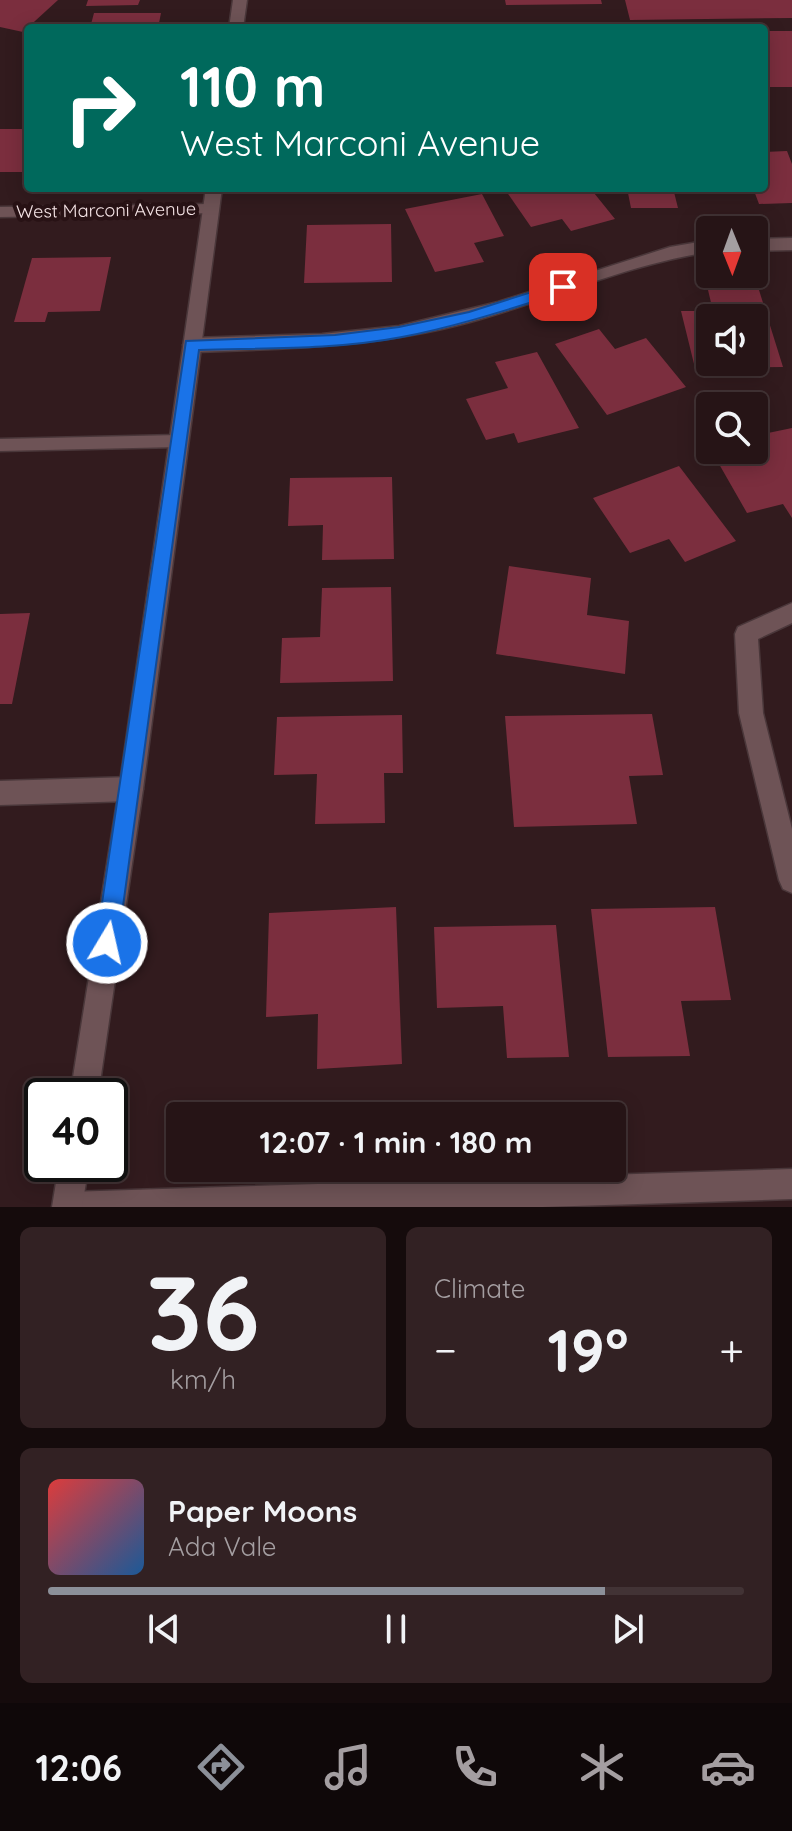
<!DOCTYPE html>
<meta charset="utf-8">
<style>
:root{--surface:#261416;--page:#322123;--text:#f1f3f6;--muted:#a49ea1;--line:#423335;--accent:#8c9099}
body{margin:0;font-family:Quicksand,sans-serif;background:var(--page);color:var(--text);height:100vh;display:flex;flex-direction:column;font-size:30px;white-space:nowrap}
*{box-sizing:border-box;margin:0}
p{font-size:26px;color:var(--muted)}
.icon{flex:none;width:44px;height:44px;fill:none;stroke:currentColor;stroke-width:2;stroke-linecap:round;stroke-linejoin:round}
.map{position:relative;height:1207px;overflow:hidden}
.side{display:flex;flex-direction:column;gap:20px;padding:20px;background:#150b0c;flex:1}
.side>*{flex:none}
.banner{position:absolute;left:24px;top:24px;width:744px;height:168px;border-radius:8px;box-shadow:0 4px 20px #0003,0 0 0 2px var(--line);background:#00695c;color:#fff;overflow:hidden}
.needle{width:52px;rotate:179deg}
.controls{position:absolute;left:696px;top:216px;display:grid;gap:16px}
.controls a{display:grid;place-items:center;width:72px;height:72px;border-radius:8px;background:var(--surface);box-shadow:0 4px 20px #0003,0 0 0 2px var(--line);font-size:40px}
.speed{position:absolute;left:24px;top:1078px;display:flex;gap:16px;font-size:40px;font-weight:700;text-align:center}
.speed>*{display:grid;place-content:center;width:104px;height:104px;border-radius:50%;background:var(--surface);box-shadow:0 4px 20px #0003,0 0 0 2px var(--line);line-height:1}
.speed .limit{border:4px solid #111;border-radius:12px;background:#fff;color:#111}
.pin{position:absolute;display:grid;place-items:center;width:68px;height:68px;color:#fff;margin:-34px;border-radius:16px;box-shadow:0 4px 12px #0006}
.me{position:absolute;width:88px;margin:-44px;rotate:9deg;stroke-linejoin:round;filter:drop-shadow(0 0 6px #0008)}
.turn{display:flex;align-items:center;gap:28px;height:168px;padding:0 24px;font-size:36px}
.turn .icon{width:104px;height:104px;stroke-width:2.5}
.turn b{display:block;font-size:56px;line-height:68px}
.big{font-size:60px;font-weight:800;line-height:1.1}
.side .tile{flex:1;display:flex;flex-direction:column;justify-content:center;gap:12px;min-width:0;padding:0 28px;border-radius:12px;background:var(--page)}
.side .dial{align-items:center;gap:0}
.dial b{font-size:104px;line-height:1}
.song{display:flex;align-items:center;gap:24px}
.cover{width:96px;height:96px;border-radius:12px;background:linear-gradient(135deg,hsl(0 70% 55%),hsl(210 70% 35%))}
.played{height:8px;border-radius:4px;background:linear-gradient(90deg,var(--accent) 80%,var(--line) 80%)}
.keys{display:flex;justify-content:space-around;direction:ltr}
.heat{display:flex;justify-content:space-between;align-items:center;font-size:44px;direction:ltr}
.side .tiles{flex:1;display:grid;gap:20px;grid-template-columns:1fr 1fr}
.tile:last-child{grid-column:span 2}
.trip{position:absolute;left:166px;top:1102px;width:460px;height:80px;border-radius:8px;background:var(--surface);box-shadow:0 4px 20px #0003,0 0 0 2px var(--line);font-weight:800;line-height:80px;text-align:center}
.tabs{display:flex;height:128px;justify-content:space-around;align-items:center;background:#0f0809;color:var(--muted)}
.tabs .icon{width:56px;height:56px}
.tabs .current{color:var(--accent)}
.tabs b{font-size:36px;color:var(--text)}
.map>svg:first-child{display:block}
.building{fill:#7b2e3e;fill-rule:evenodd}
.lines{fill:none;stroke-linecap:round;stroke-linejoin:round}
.service-casing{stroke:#4a373a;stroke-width:3}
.minor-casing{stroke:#4a373a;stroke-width:3}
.tertiary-casing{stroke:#4a373a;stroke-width:3}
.service{fill:#6e5356;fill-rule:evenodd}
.minor{fill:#6e5356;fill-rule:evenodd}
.tertiary{fill:#6e5356;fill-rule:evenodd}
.route{fill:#1a73e8;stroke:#114b97;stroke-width:2}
.labels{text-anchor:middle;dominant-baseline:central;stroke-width:8;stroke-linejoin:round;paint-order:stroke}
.far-street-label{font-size:18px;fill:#f8e7e9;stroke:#281215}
</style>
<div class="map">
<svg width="792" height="1207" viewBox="0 0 792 1207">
<rect width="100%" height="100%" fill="#321b1e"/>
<path class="building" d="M 0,0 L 58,0 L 23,32 L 0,27 Z
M 88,0 L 140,0 L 138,5 L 86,6 Z
M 505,0 L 601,0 L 602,4 L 506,5 Z
M 625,0 L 792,0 L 792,18 L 630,20 Z
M 94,13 L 161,13 L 158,28 L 90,28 Z
M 764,31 L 792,31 L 792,87 L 764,87 Z
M 0,129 L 28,129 L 28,172 L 0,172 Z
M 787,151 L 792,164 L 792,203 L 759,204 L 753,188 L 764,188 L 764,152 Z
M 504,188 L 590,188 L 615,219 L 571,231 L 562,219 L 531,227 Z
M 627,188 L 705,188 L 706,192 L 674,192 L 678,208 L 631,208 Z
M 482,194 L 504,236 L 474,243 L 484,262 L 435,272 L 405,209 Z
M 391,224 L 392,282 L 304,283 L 307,225 Z
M 111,257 L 100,311 L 48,312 L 45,322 L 14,322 L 32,258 Z
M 708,290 L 759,290 L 783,367 L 695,368 L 681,311 L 713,311 ZM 710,318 L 754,318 L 754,362 L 710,362 Z
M 599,329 L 615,349 L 646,338 L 686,387 L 607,415 L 555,344 Z
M 537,352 L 579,428 L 518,443 L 514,433 L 486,440 L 466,399 L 508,388 L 495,362 Z
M 792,428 L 792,518 L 783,504 L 747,513 L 711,450 L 754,450 L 754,436 Z
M 679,466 L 736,541 L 685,562 L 669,539 L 630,553 L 593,498 Z
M 392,477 L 394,559 L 322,560 L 323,525 L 288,526 L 290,478 Z
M 509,566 L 591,578 L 587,615 L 629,621 L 625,674 L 496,654 Z
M 391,587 L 393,681 L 280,683 L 282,638 L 320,637 L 322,588 Z
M 30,613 L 12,704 L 0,704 L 0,614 Z
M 652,714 L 663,775 L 629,776 L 637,824 L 514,827 L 505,716 Z
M 402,715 L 403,773 L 384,773 L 385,823 L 315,824 L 317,774 L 274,775 L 277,717 Z
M 396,907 L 402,1064 L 317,1069 L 318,1014 L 266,1017 L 269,913 Z
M 715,907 L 731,1000 L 681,1001 L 690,1056 L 608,1057 L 591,909 Z
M 556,925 L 569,1057 L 507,1058 L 503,1006 L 437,1008 L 434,927 Z"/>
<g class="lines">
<g class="service-casing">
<path id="service" d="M 178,435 L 186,441 L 178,447 L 0,451 L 0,439 Z"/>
</g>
<g class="minor-casing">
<path id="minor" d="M 211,204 L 217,205 L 219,209 L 217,213 L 0,217 L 0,207 Z
M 792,238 L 792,250 L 754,251 L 754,239 Z
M 710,240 L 710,252 C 628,264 550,300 470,322 C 379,347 286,349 192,352 L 183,345 L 192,338 L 322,334 L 399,326 L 498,302 L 670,247 Z
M 792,603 L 792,623 L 758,639 L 763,713 L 792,829 L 792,893 L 783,889 L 779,880 L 739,713 L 735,634 L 738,627 Z
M 131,777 L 140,781 L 143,789 L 140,797 L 131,801 L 0,805 L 0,781 Z
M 792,1169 L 792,1199 L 543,1207 L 53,1207 L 57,1196 L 68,1192 Z"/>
</g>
<g class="tertiary-casing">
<path id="tertiary" d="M 233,0 L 247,0 L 243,28 L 229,28 Z
M 206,188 L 222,188 L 143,789 L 98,1096 L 70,1096 L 119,789 Z
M 59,1164 L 89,1164 L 82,1207 L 52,1207 Z"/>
</g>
<use href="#service" class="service"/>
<use href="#minor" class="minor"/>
<use href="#tertiary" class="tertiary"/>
</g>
<path class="route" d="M 563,282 L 570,287 L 568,291 C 513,308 459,326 402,337 C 335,350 266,348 199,350 L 118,943 L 115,950 L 107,954 L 100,950 L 96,943 L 186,341 L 335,335 L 399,327 L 469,312 Z"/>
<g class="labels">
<g class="far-street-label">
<text transform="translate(106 210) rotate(-1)">West Marconi Avenue</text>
</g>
</g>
</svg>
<div class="controls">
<a><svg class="needle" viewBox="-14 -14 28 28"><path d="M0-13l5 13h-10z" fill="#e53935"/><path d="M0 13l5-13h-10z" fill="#a49ea1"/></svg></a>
<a><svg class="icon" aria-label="sound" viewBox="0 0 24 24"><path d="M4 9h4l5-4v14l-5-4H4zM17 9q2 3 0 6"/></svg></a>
<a><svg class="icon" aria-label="search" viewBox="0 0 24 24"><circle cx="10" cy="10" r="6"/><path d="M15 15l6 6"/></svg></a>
</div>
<div class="speed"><div class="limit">40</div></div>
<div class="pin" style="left:563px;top:287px;background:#d93025"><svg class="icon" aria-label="arrive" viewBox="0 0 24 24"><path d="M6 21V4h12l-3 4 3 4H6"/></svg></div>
<svg class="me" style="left:107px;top:943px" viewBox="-20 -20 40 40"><circle r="17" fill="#1a73e8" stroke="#fff" stroke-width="3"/><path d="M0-11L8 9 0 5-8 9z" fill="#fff"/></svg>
<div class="trip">12:07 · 1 min · 180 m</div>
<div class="banner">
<div class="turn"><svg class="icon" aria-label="right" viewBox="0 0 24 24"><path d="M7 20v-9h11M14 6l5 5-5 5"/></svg><div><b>110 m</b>West Marconi Avenue</div></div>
</div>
</div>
<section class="side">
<div class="tiles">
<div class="tile dial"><b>36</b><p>km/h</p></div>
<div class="tile"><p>Climate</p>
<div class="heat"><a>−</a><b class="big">19°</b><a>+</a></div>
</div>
<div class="tile">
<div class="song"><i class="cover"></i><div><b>Paper Moons</b><p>Ada Vale</p></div></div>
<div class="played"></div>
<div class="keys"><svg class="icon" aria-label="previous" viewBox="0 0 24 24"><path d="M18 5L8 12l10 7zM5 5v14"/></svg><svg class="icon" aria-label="pause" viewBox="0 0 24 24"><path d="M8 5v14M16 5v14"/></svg><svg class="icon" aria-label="next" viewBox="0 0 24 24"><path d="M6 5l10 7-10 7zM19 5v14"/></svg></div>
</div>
</div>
</section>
<nav class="tabs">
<b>12:06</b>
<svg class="icon current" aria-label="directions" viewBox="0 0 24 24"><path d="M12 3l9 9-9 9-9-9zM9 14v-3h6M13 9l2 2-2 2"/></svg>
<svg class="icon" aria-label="music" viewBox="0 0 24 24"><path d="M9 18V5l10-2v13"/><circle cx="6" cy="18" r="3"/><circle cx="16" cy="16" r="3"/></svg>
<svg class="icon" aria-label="phone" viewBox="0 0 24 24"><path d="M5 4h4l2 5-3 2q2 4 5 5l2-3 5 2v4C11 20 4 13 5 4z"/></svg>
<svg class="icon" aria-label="climate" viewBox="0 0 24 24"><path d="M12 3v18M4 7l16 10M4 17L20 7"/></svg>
<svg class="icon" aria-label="car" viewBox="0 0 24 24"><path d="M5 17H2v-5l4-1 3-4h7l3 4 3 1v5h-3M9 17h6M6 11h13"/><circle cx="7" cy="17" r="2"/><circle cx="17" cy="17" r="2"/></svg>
</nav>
